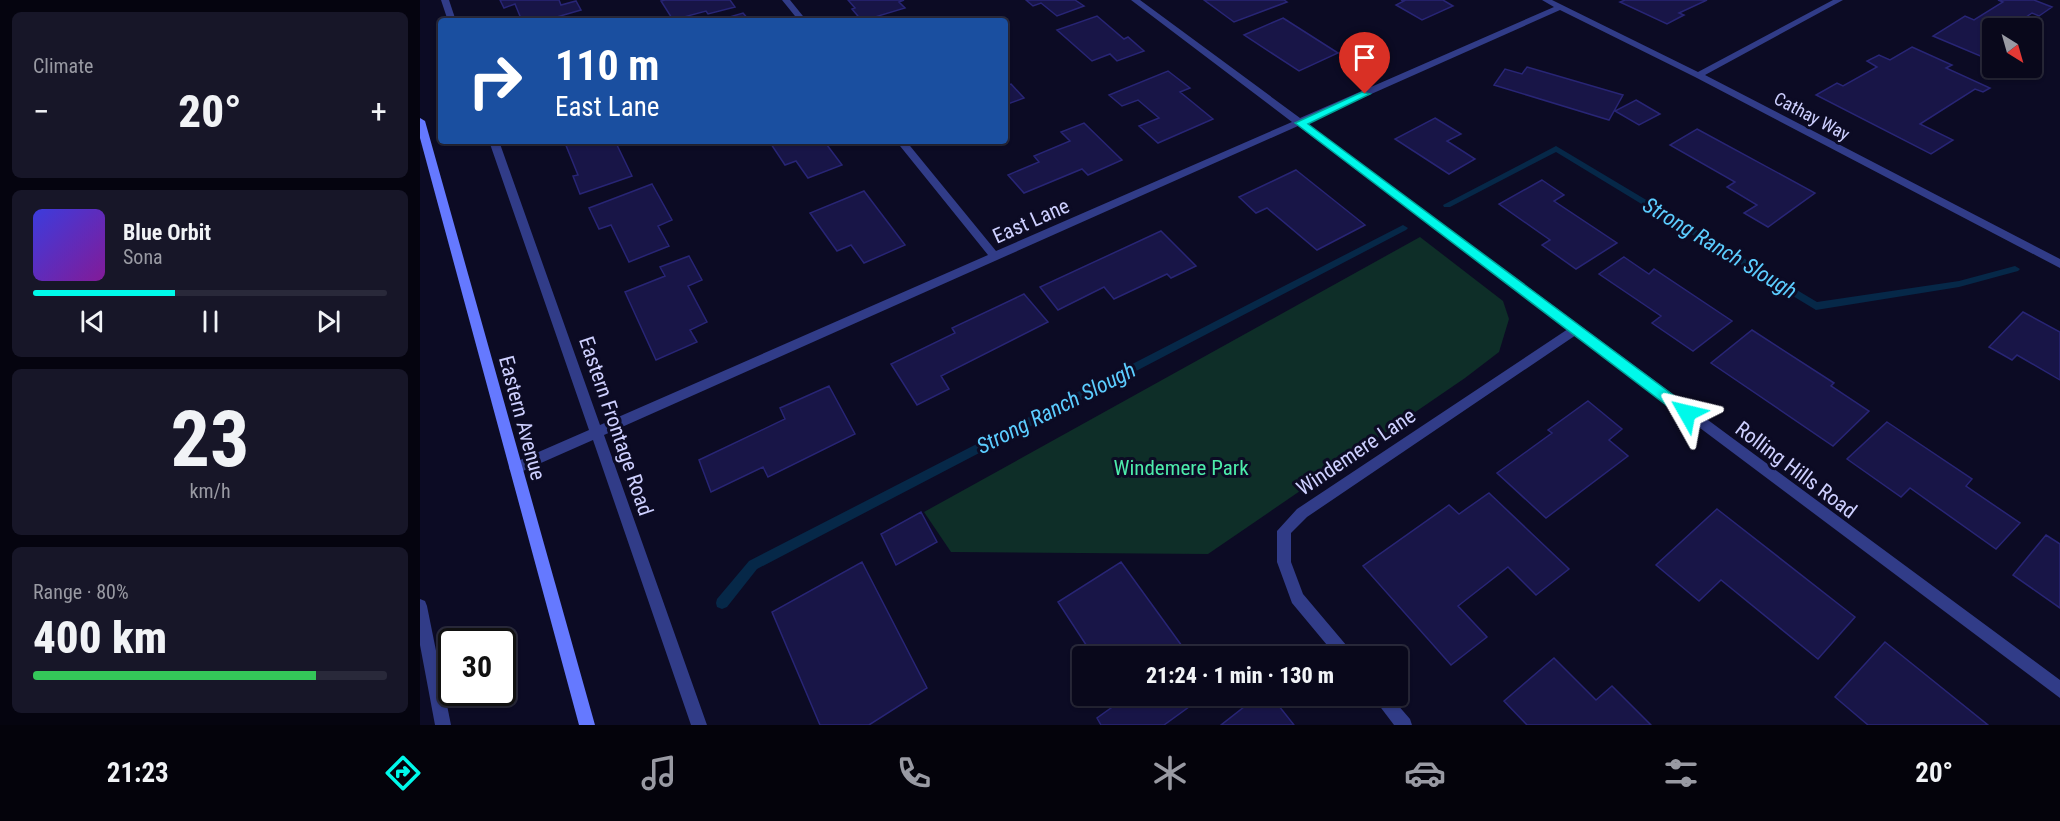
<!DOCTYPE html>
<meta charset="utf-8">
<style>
:root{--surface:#09081b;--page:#171628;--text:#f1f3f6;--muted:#999aa3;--line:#29293a;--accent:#00f9ea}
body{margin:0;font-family:"Roboto Condensed",sans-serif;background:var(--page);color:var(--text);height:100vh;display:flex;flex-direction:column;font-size:22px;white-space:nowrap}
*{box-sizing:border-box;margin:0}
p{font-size:20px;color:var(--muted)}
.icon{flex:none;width:33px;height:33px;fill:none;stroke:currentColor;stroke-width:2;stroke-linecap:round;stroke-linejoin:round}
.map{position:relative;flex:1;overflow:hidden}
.drawer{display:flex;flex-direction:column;gap:12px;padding:12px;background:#05040f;width:420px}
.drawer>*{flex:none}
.guide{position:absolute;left:18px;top:18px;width:570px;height:126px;border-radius:6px;box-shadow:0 2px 4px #0004,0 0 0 2px var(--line);background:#1a4fa0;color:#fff;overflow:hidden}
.needle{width:39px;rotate:143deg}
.fabs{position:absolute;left:1562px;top:18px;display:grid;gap:12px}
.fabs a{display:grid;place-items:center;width:60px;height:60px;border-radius:6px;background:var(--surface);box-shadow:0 2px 4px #0004,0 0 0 2px var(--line);font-size:30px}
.speed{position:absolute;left:18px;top:628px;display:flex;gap:12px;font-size:30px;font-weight:700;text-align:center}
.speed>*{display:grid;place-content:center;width:78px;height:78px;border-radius:50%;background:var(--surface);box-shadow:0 2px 4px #0004,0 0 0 2px var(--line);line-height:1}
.speed .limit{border:3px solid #111;border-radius:9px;background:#fff;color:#111}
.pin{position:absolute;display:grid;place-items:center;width:51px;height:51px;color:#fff;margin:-62px -26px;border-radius:50% 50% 50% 0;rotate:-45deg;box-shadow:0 0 6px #0007}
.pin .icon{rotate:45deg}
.me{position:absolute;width:66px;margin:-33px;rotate:307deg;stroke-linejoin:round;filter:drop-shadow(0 0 4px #0008)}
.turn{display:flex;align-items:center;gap:21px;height:126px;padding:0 18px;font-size:27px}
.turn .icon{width:78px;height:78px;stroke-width:2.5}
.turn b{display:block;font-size:42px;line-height:51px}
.big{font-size:45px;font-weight:800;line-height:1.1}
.drawer .widget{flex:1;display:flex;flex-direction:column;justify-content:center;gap:9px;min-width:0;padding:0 21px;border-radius:9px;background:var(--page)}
.drawer .dial{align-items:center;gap:0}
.dial b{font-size:78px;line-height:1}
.song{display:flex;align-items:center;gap:18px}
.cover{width:72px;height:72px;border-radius:9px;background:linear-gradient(135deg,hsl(240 70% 55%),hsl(290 70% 35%))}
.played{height:6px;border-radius:3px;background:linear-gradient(90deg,var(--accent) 40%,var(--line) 40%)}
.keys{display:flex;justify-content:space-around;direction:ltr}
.heat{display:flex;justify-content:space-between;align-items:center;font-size:33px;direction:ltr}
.charge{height:9px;border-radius:4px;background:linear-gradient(90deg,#34c759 80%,var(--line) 0)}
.trip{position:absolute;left:652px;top:646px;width:336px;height:60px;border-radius:6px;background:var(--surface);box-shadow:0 2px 4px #0004,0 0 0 2px var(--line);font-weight:800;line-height:60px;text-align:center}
.tab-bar{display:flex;height:96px;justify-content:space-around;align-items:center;background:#04030b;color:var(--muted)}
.tab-bar .icon{width:42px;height:42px}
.tab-bar .active{color:var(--accent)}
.tab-bar b{font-size:27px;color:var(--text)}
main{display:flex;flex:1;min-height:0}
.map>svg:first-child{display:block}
.green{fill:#0e2e28}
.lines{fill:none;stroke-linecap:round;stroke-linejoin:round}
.stream{fill:#062848;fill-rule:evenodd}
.building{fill:#181547;stroke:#282575;stroke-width:1.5}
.minor{fill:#313c88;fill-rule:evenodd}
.secondary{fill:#6579ff;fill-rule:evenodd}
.route{fill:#00f9ea;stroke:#00a298;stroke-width:1.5}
.labels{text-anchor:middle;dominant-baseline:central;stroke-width:6;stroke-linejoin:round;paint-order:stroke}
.far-street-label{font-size:18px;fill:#ced0ff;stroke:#0c0b24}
.street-label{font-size:21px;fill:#ced0ff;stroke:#0c0b24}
.park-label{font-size:21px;fill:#4decab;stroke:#0c0b24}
.water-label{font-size:22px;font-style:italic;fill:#5ccdff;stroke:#0c0b24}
</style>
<main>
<section class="drawer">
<div class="widget"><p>Climate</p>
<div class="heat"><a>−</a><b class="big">20°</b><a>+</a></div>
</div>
<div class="widget">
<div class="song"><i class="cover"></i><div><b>Blue Orbit</b><p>Sona</p></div></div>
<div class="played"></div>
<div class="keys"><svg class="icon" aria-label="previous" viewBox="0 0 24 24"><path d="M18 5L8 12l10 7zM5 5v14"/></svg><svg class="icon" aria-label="pause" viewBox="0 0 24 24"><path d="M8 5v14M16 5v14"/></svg><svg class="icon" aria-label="next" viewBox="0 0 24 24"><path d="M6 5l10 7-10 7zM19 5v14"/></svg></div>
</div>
<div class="widget dial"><b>23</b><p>km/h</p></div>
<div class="widget"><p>Range · 80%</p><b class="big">400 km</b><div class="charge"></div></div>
</section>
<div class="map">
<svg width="1640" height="725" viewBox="0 0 1640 725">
<rect width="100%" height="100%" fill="#0c0b24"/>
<path class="green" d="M 1000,237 L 1083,301 L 1089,319 L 1079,352 L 1045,378 L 788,554 L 531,552 L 504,512 Z"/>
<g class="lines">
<path class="stream" d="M 1136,146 L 1397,302 L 1539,281 L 1595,266 L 1600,269 L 1598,271 L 1539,287 L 1396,310 L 1136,152 L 1030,207 L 1024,207 L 1023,205 Z
M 983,225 L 988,228 L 986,230 L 337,569 L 307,607 L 302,609 L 297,607 L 296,603 L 297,599 L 329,561 Z"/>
</g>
<path class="building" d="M 80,0 L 139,0 L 141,5 L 156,1 L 161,10 L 123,21 L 102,21 L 95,4 L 84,8 Z
M 245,0 L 310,0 L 315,7 L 288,14 L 286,11 L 253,20 L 241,1 Z
M 428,0 L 484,0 L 479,2 L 485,8 L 442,21 L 432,9 L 435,8 Z
M 606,0 L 655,0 L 664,6 L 637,16 L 621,3 L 613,6 Z
M 784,0 L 864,0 L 867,2 L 814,22 Z
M 981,0 L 1023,0 L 1033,6 L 1002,20 L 976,5 L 984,1 Z
M 1205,0 L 1287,0 L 1259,13 L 1264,15 L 1247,24 L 1200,2 Z
M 1578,0 L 1614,0 L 1632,7 L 1619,16 L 1612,13 L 1596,24 L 1602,27 L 1600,28 L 1572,28 L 1572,54 L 1565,58 L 1513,36 L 1545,16 L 1554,20 L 1583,2 Z
M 323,13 L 330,21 L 296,21 Z
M 677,16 L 704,39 L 708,37 L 724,51 L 697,61 L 690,54 L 672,61 L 637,30 Z
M 863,18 L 918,53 L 879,71 L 824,35 Z
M 1492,47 L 1532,65 L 1526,68 L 1570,88 L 1563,92 L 1555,89 L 1500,124 L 1533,140 L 1511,154 L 1396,95 L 1417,83 L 1423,86 L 1457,67 L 1447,61 L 1459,55 L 1470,60 Z
M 1107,67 L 1203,95 L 1189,120 L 1074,85 L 1085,69 L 1102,74 Z
M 748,71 L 770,88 L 760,92 L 793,119 L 738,143 L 719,126 L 739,118 L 718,100 L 702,106 L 689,95 Z
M 591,84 L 604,98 L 585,105 L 585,86 Z
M 1216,100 L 1240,114 L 1219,125 L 1195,111 Z
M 1015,118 L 1041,134 L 1027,141 L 1055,159 L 1029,174 L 975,139 Z
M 664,123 L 702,160 L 668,175 L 662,169 L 604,193 L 588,175 L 619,162 L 614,156 L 650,141 L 641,132 Z
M 1277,129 L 1395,193 L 1348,227 L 1324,213 L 1337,205 L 1307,187 L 1315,182 L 1250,145 Z
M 152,141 L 195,141 L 212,176 L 160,194 L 153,176 L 158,175 L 145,143 Z
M 349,141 L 404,141 L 422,165 L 388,178 L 376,161 L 365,165 Z
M 876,170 L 945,225 L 897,250 L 847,208 L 836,213 L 819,197 Z
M 1122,180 L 1144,195 L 1134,201 L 1197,243 L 1156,269 L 1122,245 L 1130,240 L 1079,204 Z
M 232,184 L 252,220 L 238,226 L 249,246 L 209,262 L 191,225 L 179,229 L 169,208 Z
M 444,191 L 485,245 L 444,263 L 431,245 L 417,251 L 390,213 Z
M 741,231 L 776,266 L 751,278 L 747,274 L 694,299 L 684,287 L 638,310 L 620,287 Z
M 269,256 L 282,280 L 268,286 L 287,322 L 270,330 L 277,342 L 236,360 L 205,292 L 245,276 L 240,267 Z
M 1204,257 L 1229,274 L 1234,269 L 1312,321 L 1273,351 L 1232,323 L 1241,316 L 1179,274 Z
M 604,294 L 628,322 L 521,376 L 529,389 L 497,405 L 471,364 L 535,333 L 532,328 Z
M 1603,312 L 1640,332 L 1640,380 L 1597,355 L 1592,360 L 1569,347 Z
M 1332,330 L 1414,383 L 1411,386 L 1449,411 L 1413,446 L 1291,363 Z
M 409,386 L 435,434 L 348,477 L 343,467 L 291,492 L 279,460 L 365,419 L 360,408 Z
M 1168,401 L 1202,429 L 1189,440 L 1208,456 L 1126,518 L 1077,473 L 1132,433 L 1128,430 Z
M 1467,422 L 1552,479 L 1546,486 L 1600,523 L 1576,549 L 1490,488 L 1481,497 L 1427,459 Z
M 1069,493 L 1149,569 L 1116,595 L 1088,567 L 1038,606 L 1067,637 L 1031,665 L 943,566 L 1029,505 L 1039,514 Z
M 1297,509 L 1435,617 L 1398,659 L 1301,580 L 1279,601 L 1236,565 Z
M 501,512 L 517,542 L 476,565 L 461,534 Z
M 1626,535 L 1640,544 L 1640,608 L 1593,575 Z
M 442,562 L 507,688 L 449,725 L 400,725 L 352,612 Z
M 701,562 L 770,657 L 674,657 L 638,602 Z
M 1465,642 L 1568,725 L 1448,725 L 1415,697 Z
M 1134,658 L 1176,700 L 1192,686 L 1231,725 L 1107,725 L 1084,701 Z
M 699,696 L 784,696 L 744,725 L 681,725 L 677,718 L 702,700 Z
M 838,696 L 851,696 L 874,725 L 801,725 Z"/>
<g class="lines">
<path class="minor" d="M 21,0 L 29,0 L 36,21 L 28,21 Z
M 362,0 L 370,0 L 387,21 L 379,21 Z
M 711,0 L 720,0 L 880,118 L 1134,7 L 1122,0 L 1132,0 L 1278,72 L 1413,0 L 1423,0 L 1285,75 L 1640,259 L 1640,268 L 1275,77 L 1140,10 L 886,123 L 1640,680 L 1640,698 L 1156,335 L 887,517 L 871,533 L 871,562 L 883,594 L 932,652 L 935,657 L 917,657 L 872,603 L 857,562 L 857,531 L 877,509 L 1148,329 L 878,126 L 184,435 L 287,725 L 271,725 L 173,440 L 96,474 L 91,472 L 89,468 L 91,464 L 169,430 L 69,141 L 79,141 L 180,425 L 568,255 L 476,141 L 486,141 L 576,251 L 872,122 Z
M 0,599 L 5,601 L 7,606 L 31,725 L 15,725 L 0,645 Z
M 952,696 L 970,696 L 990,719 L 992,725 L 974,725 Z"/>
<path class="secondary" d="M 0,118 L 5,121 L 175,725 L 159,725 L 0,138 Z"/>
</g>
<path class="route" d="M 942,92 L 950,94 L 888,124 L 1272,409 L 1274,413 L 1272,417 L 1262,417 L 875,123 Z"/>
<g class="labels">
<g class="far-street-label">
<text transform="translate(1392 116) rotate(28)">Cathay Way</text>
</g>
<g class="street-label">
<text transform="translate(611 221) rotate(-24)">East Lane</text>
<text transform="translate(102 418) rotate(75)">Eastern Avenue</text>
<text transform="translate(196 426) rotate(71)">Eastern Frontage Road</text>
<text transform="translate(936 452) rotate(-34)">Windemere Lane</text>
<text transform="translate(1376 470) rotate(37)">Rolling Hills Road</text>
</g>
<g class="park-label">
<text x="761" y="468">Windemere Park</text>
</g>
<g class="water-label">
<text transform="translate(1300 248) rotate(31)">Strong Ranch Slough</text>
<text transform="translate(636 408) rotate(-27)">Strong Ranch Slough</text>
</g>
</g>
</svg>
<div class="fabs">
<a><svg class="needle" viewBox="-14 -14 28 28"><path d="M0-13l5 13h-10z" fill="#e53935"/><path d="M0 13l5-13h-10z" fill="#999aa3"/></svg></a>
</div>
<div class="speed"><div class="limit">30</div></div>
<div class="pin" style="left:945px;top:94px;background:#d93025"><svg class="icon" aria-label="arrive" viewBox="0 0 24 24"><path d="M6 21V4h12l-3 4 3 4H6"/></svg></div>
<svg class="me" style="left:1267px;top:413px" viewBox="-20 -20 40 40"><path d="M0-17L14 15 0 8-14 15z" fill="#00f9ea" stroke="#fff" stroke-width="4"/></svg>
<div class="trip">21:24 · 1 min · 130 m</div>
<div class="guide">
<div class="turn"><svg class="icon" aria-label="right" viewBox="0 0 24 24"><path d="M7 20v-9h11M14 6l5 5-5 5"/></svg><div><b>110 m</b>East Lane</div></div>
</div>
</div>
</main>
<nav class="tab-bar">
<b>21:23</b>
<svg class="icon active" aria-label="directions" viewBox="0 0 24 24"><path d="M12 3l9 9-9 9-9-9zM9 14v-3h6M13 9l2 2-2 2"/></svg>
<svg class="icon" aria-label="music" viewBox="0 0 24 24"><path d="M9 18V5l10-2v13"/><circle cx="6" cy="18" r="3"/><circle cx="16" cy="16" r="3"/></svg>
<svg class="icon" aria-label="phone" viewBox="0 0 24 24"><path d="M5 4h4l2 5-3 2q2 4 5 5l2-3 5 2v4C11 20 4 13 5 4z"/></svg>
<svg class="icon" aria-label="climate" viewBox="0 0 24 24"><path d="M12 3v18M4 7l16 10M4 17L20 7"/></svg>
<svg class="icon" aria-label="car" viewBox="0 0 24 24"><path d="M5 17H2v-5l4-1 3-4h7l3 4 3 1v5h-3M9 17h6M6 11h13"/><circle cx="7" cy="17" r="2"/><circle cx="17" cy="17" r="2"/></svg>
<svg class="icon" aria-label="filters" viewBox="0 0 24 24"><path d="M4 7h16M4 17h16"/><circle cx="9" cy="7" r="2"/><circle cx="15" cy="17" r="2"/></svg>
<b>20°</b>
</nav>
